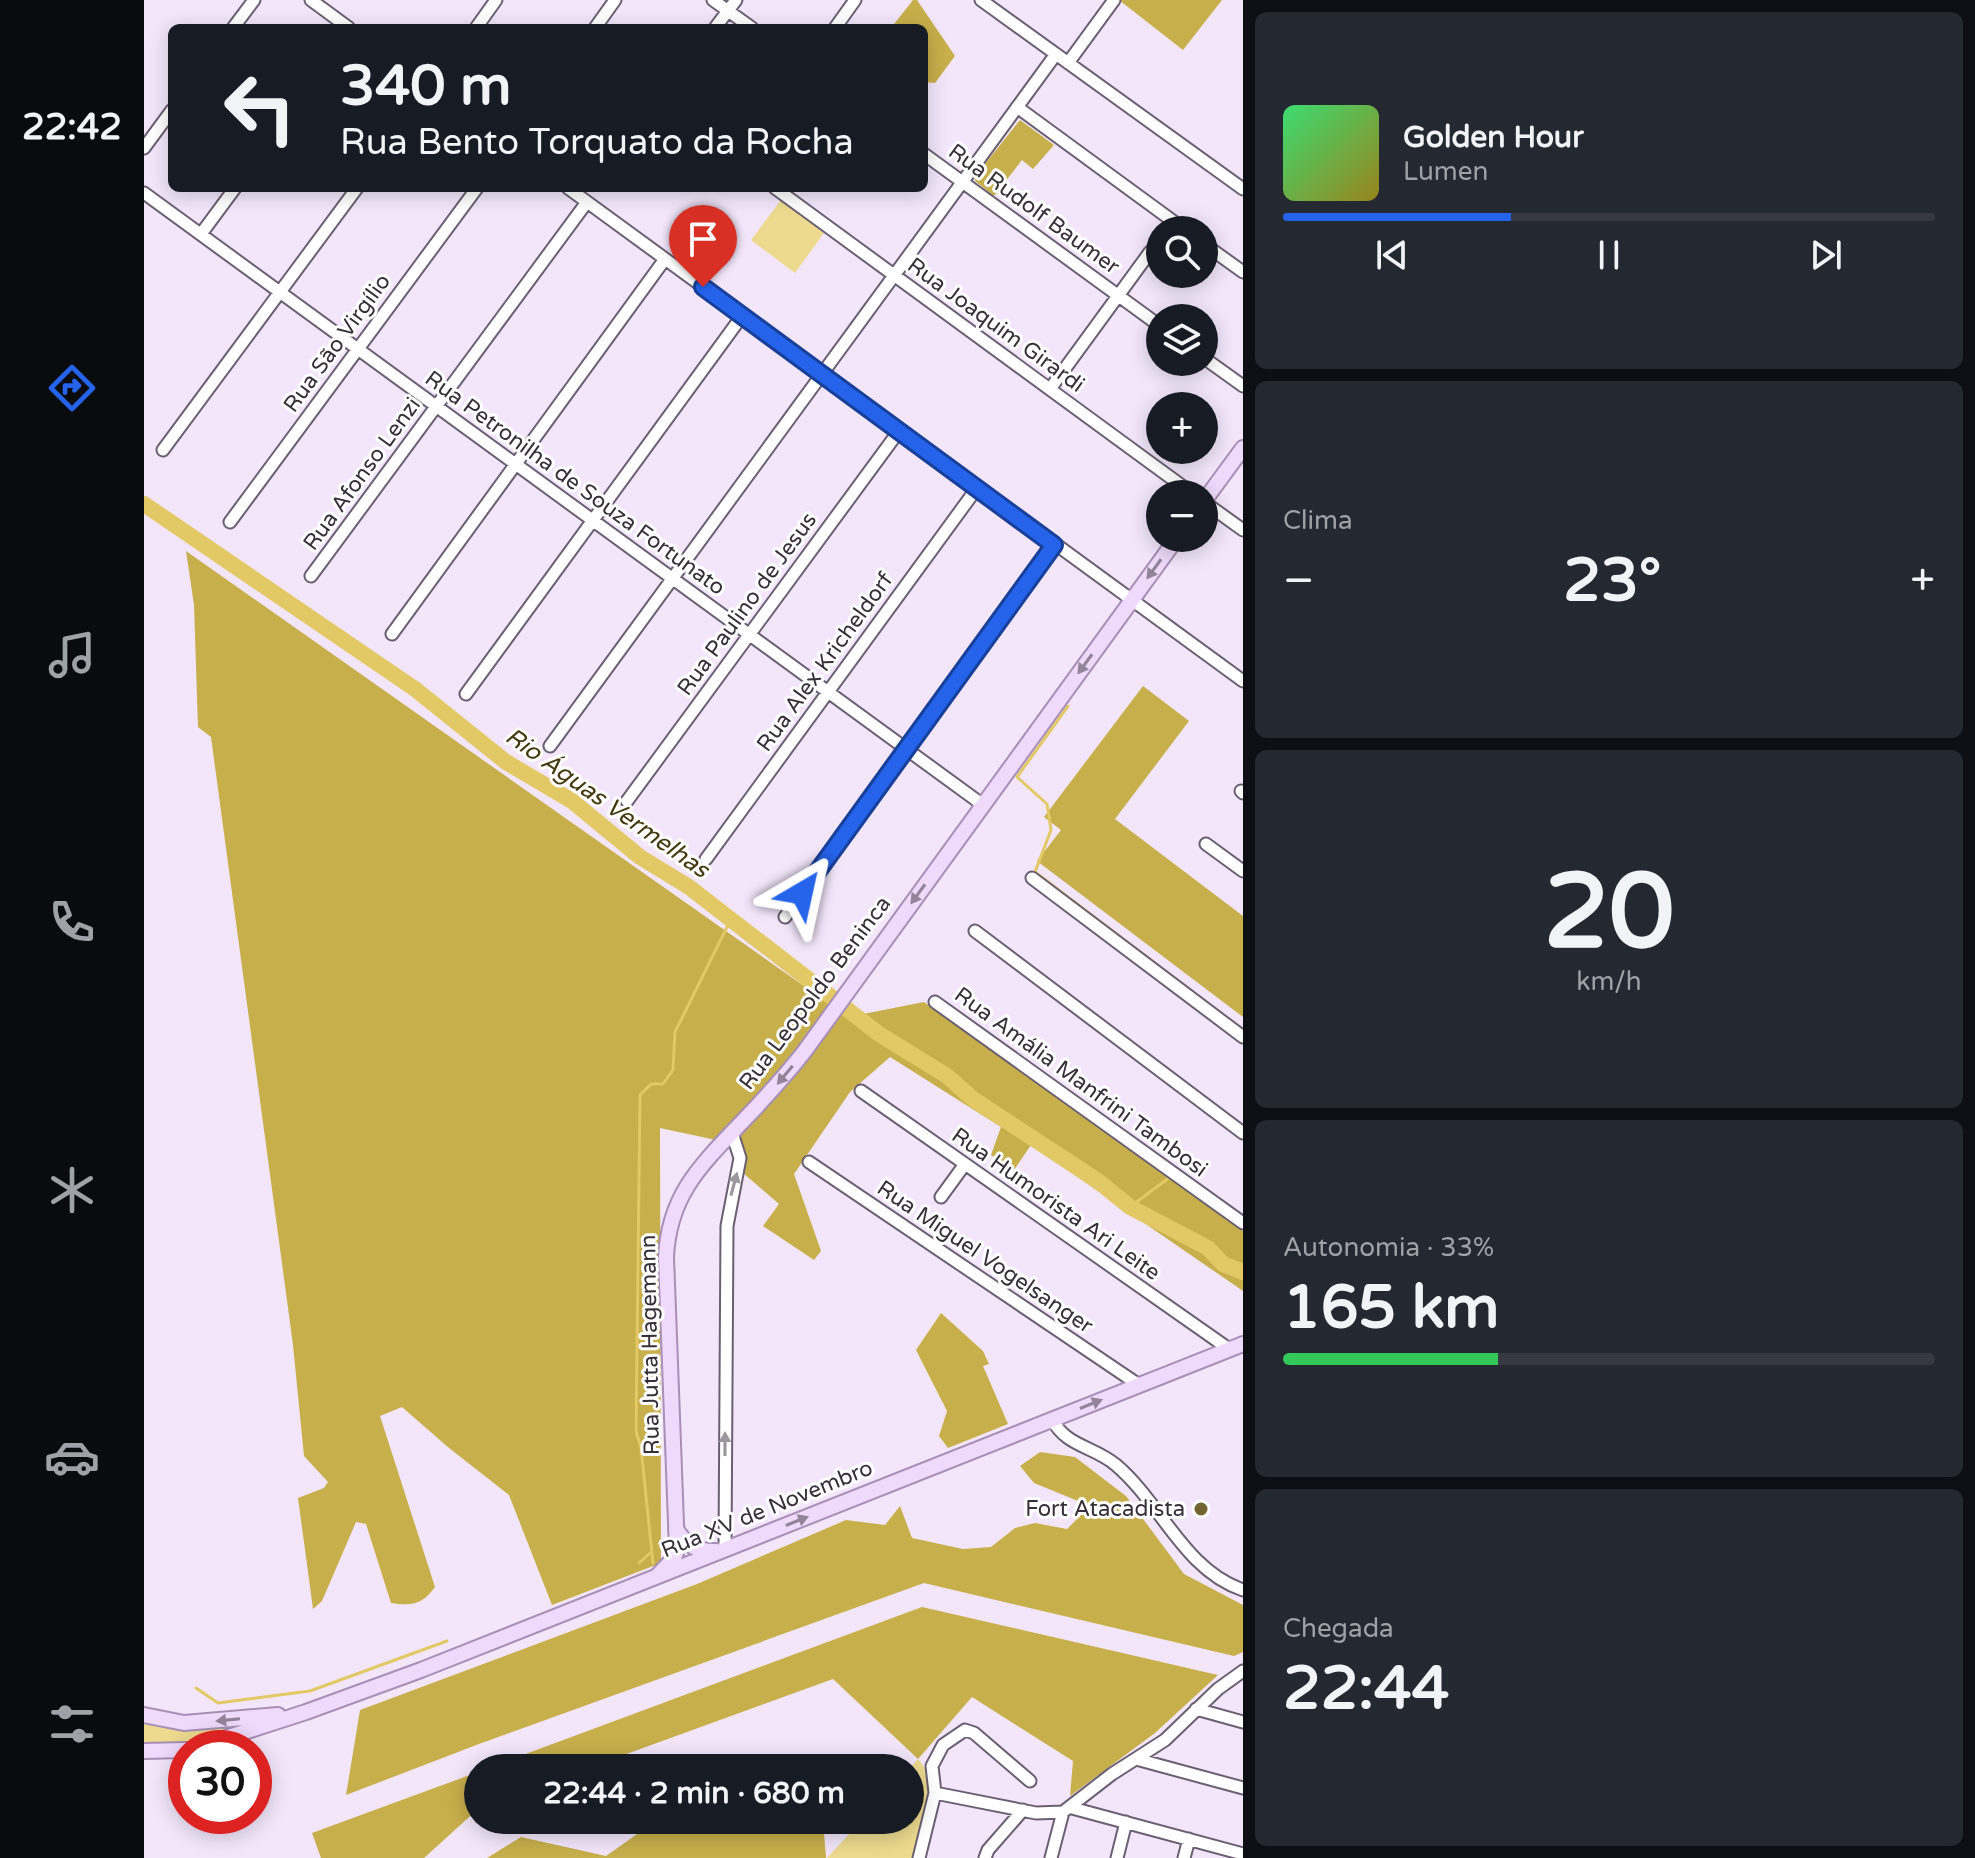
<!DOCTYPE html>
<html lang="pt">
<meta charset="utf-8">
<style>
:root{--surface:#171b24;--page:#242831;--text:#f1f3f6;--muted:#9ea1a6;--line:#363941;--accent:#2563eb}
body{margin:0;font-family:"Varela Round",sans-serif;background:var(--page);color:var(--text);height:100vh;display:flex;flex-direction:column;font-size:30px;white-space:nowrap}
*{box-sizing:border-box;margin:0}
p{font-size:26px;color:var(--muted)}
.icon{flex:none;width:44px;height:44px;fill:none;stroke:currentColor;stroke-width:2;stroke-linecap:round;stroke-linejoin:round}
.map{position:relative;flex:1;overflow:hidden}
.sheet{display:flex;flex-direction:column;gap:12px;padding:12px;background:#0d0f14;width:732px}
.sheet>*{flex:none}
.top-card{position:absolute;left:24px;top:24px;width:760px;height:168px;border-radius:12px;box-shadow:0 4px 20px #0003;background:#171b24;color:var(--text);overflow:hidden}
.buttons{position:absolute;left:1002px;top:216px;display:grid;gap:16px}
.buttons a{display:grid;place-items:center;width:72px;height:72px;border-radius:50%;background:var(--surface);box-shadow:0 4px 20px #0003;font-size:40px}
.speed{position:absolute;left:24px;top:1730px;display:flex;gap:16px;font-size:40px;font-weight:700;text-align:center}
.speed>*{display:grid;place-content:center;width:104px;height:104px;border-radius:50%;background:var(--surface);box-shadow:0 4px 20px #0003;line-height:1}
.speed .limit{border:12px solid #d22;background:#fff;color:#111}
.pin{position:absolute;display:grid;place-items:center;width:68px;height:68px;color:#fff;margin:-82px -34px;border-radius:50% 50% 50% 0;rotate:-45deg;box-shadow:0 0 8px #0007}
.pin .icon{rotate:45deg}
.me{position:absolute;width:88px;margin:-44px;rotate:36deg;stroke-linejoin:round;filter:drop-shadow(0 0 6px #0008)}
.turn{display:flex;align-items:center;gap:28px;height:168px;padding:0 40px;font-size:36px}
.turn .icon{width:104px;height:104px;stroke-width:2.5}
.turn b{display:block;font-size:56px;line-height:68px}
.big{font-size:60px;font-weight:800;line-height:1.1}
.sheet .tile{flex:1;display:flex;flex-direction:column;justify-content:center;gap:12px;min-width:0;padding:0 28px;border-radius:12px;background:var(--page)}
.sheet .dial{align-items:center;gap:0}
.dial b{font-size:104px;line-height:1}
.song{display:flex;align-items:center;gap:24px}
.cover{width:96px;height:96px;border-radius:12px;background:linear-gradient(135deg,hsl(140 70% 55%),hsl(50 70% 35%))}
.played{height:8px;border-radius:4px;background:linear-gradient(90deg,var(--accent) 35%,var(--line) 35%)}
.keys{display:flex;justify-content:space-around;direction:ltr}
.heat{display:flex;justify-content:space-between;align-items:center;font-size:44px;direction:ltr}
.charge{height:12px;border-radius:6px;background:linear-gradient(90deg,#34c759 33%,var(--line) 0)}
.trip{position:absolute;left:320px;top:1754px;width:460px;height:80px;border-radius:40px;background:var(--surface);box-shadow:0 4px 20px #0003;font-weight:800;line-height:80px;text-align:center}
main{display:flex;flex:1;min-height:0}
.tab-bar{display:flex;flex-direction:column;width:144px;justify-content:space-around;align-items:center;background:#090b0e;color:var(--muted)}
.tab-bar .icon{width:56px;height:56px}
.tab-bar .selected{color:var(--accent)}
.tab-bar b{font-size:36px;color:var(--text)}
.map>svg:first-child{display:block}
.green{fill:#edda8f}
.forest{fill:#c7af4b}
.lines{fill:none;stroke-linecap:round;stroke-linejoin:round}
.stream{stroke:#e2c966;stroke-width:3}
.river{stroke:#e2c966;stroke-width:16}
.minor-casing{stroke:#6b6072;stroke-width:15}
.major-casing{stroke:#a78fb5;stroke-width:18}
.minor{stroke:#fff;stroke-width:11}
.major{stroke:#efdafb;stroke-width:14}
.oneway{fill:#92859a}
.oneway2{fill:#9a989c}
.route-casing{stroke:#184099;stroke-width:20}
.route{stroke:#2563eb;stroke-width:14}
.poi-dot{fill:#716431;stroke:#fff;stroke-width:3}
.labels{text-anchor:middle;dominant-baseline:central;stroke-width:6;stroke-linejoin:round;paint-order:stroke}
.street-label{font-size:22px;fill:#353038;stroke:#fff}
.poi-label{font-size:22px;fill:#353038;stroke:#fff;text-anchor:end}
.water-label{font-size:24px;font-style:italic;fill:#43390f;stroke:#fff}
</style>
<main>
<nav class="tab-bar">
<b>22:42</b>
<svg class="icon selected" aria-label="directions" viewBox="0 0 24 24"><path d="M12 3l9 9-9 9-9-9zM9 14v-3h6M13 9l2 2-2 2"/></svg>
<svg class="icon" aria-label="music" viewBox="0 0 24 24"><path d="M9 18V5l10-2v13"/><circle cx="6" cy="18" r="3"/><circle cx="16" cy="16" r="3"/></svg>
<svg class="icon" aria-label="phone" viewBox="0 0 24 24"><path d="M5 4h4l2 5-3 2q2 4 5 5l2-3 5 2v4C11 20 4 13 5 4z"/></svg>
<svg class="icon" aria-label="climate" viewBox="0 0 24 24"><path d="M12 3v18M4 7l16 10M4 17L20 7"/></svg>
<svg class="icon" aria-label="car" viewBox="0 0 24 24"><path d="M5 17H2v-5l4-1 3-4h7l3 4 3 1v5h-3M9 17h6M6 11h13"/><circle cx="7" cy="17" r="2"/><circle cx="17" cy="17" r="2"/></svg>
<svg class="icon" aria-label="filters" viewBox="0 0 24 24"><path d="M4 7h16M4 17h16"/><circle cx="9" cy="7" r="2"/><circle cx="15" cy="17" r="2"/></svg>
</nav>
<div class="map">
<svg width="1099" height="1858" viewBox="0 0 1099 1858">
<rect width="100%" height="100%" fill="#f3e6fb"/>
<path class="green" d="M 637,200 L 680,233 L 651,273 L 607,240 Z
M 0,1721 L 108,1723 L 49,1744 L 0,1746 Z
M 774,1759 C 798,1785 779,1828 771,1858 L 683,1858 L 718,1820 L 766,1820 L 766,1768 Z"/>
<path class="forest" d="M 769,0 L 773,0 L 811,56 L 791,83 L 780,82 L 780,28 L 747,28 Z
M 975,0 L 1078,0 L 1039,50 Z
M 876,120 L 910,145 L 889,169 L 878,160 L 850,196 L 831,181 L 832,175 Z
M 42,551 L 704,1017 L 780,1002 L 1099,1231 L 1099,1291 L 887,1145 L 870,1170 L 847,1155 L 857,1127 L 746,1057 L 706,1092 L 650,1174 L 677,1251 L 670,1260 L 619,1226 L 635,1204 L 599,1173 L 600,1146 L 516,1128 L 517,1563 L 408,1605 L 365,1495 L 305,1448 L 258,1407 L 236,1416 L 291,1587 C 278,1605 268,1606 247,1603 L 222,1524 L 212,1522 L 178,1601 L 169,1609 L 154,1498 L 180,1488 L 184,1482 L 160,1456 L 149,1345 L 67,737 L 54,727 L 50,605 Z
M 999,686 L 1045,721 L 971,819 L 1099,916 L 1099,1017 L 893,861 L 917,830 L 900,817 Z
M 797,1313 L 839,1351 L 845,1364 L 839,1366 L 864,1424 L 804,1448 L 795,1436 L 803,1411 L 772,1350 Z
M 896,1452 L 931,1457 L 982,1496 L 1040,1574 L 1099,1605 L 1099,1652 L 1090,1656 L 780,1583 L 335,1744 L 202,1795 L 216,1710 L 553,1584 L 702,1520 L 741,1525 L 756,1506 L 768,1538 L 819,1549 L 847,1547 L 871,1528 L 891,1523 L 923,1529 L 937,1515 L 934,1501 L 890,1483 L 876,1466 Z
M 778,1607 L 1074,1675 L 1011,1733 L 926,1796 L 929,1761 L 828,1697 L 774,1759 L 689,1679 L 444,1768 L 344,1768 Z
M 334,1772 L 334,1809 L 280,1858 L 177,1858 L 168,1833 Z
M 513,1820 L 679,1820 L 682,1858 L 343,1858 L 377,1837 L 462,1856 Z"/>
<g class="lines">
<path class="stream" d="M 924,706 L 873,777 L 903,804 L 907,830 L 891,872 L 1099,1030
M 986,1207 L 1026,1177
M 495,1563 L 506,1553
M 509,1563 L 497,1448 L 492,1431 L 496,1095 L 507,1084 L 519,1084 L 529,1070 L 531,1032 L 583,927 L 583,917
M 52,1688 L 74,1703 L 166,1691 L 303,1641"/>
<path class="river" d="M 0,504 L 271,689 L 362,762 L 428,801 L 496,857 L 545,887 L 735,1034 L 803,1076 L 829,1099 L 954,1181 L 986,1207 L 1064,1248 L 1079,1264 L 1099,1272"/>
<g class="minor-casing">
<path id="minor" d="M 167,0 L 205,28
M 569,0 L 608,28
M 837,0 L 1099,189
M 89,28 L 110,0
M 332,28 L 352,0
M 451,28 L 471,0
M 571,28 L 592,0
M 691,28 L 711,0
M 924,63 L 970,0
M 873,107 L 1041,230
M 0,148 L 28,110
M 780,154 L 1016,326
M 424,188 L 1099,681
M 631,188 L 1049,494
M 0,193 L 839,805
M 57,234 L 91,188
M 1060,244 L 1099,272
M 1060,358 L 1099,386
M 906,389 L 1006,252
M 19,450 L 213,188
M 1060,502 L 1099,530
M 86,522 L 333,188
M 167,576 L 443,202
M 248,634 L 521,259
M 322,694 L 598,316
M 406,746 L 912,54
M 1097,791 L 1099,793
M 483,801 L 755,431
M 1062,844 L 1099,871
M 562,859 L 833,488
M 888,878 L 1099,1037
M 641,917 L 910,545
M 831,931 L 1099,1133
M 791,1002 L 1099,1223
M 717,1091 L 1085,1349
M 665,1162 L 995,1385
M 797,1197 L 821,1164
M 908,1419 C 922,1447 950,1446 972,1465 C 1017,1503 1040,1570 1099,1590
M 581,1550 L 583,1226 L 596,1158 L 588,1133
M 1052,1709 L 1099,1722
M 992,1759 L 1099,1788
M 791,1793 L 892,1813 L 919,1812 L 968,1774 L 1021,1740 L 1074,1689 L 1099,1671
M 928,1808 L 1099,1854
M 775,1858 L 791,1793 L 788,1766 L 799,1745 L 821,1730 L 830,1733 L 886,1781
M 841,1858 L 844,1850 L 879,1810
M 907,1858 L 919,1812
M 973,1858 L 982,1822
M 1040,1858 L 1045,1839"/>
</g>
<g class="major-casing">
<path id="major" d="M 1060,501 L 1099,448
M 532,1529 C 542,1545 553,1552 572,1551
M 513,1576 L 530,1558 L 533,1550 L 522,1257 C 525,1194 558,1164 599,1121 C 620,1099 641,1076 660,1052 L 1033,538
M 0,1715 L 40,1723 L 134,1715
M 51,1748 L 162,1712 L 277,1670 L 1099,1344
M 0,1751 L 42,1750"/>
</g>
<use href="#minor" class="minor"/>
<use href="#major" class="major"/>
</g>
<defs><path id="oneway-solid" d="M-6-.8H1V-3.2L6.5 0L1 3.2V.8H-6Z" transform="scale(2)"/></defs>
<g class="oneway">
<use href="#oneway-solid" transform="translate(1010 569) rotate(126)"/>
<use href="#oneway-solid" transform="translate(941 664) rotate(126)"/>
<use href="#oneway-solid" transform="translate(774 894) rotate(126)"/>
<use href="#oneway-solid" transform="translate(641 1075) rotate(130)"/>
<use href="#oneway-solid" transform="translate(947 1404) rotate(-22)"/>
<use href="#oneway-solid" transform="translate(653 1521) rotate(-22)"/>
<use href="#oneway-solid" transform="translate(84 1720) rotate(174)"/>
</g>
<g class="oneway2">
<use href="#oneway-solid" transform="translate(590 1184) rotate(-75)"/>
<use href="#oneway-solid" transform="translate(581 1444) rotate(-90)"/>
</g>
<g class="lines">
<g class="route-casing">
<path id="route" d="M 559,287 L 910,545 L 658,893"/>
</g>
<use href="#route" class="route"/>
</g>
<circle class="poi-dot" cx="1057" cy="1509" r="8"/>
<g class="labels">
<g class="street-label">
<text transform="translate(890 209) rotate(36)">Rua Rudolf Baumer</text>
<text transform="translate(852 325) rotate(36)">Rua Joaquim Girardi</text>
<text transform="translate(193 343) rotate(-54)">Rua São Virgílio</text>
<text transform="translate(218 474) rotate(-54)">Rua Afonso Lenzi</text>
<text transform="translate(431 483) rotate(36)">Rua Petronilha de Souza Fortunato</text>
<text transform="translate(603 604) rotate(-54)">Rua Paulino de Jesus</text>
<text transform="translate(681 662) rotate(-54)">Rua Alex Kricheldorf</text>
<text transform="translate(671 993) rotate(-53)">Rua Leopoldo Beninca</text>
<text transform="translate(937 1082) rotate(36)">Rua Amália Manfrini Tambosi</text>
<text transform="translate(912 1204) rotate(35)">Rua Humorista Ari Leite</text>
<text transform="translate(841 1257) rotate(34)">Rua Miguel Vogelsanger</text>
<text transform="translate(506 1345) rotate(-91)">Rua Jutta Hagemann</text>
<text transform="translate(623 1509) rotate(-22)">Rua XV de Novembro</text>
</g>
<g class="poi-label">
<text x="1041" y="1509">Fort Atacadista</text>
</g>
<g class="water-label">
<text transform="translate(463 803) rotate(35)">Rio Águas Vermelhas</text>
</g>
</g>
</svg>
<div class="buttons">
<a><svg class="icon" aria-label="search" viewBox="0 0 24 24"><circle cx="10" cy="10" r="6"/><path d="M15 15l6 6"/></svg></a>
<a><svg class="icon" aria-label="layers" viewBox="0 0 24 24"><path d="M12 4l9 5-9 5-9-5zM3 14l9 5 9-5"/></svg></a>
<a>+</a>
<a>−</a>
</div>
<div class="speed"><div class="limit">30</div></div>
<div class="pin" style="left:559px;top:287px;background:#d93025"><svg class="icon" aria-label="arrive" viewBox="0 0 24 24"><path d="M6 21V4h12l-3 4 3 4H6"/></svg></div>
<svg class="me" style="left:658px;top:893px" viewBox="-20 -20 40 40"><path d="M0-17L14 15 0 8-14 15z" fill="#2563eb" stroke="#fff" stroke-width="4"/></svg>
<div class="trip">22:44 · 2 min · 680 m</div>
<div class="top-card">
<div class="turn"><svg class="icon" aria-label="left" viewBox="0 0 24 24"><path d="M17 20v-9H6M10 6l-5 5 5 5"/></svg><div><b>340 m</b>Rua Bento Torquato da Rocha</div></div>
</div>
</div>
<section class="sheet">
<div class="tile">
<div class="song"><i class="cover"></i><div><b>Golden Hour</b><p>Lumen</p></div></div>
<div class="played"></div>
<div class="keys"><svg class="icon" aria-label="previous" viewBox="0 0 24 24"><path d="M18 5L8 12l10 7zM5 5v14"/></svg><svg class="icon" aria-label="pause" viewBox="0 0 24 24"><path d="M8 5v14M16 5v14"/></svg><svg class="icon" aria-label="next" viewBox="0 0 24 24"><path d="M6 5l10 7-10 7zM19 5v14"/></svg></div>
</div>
<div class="tile"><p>Clima</p>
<div class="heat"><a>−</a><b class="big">23°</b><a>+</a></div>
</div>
<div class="tile dial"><b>20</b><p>km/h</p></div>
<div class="tile"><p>Autonomia · 33%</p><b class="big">165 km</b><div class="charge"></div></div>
<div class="tile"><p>Chegada</p><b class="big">22:44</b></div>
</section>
</main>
